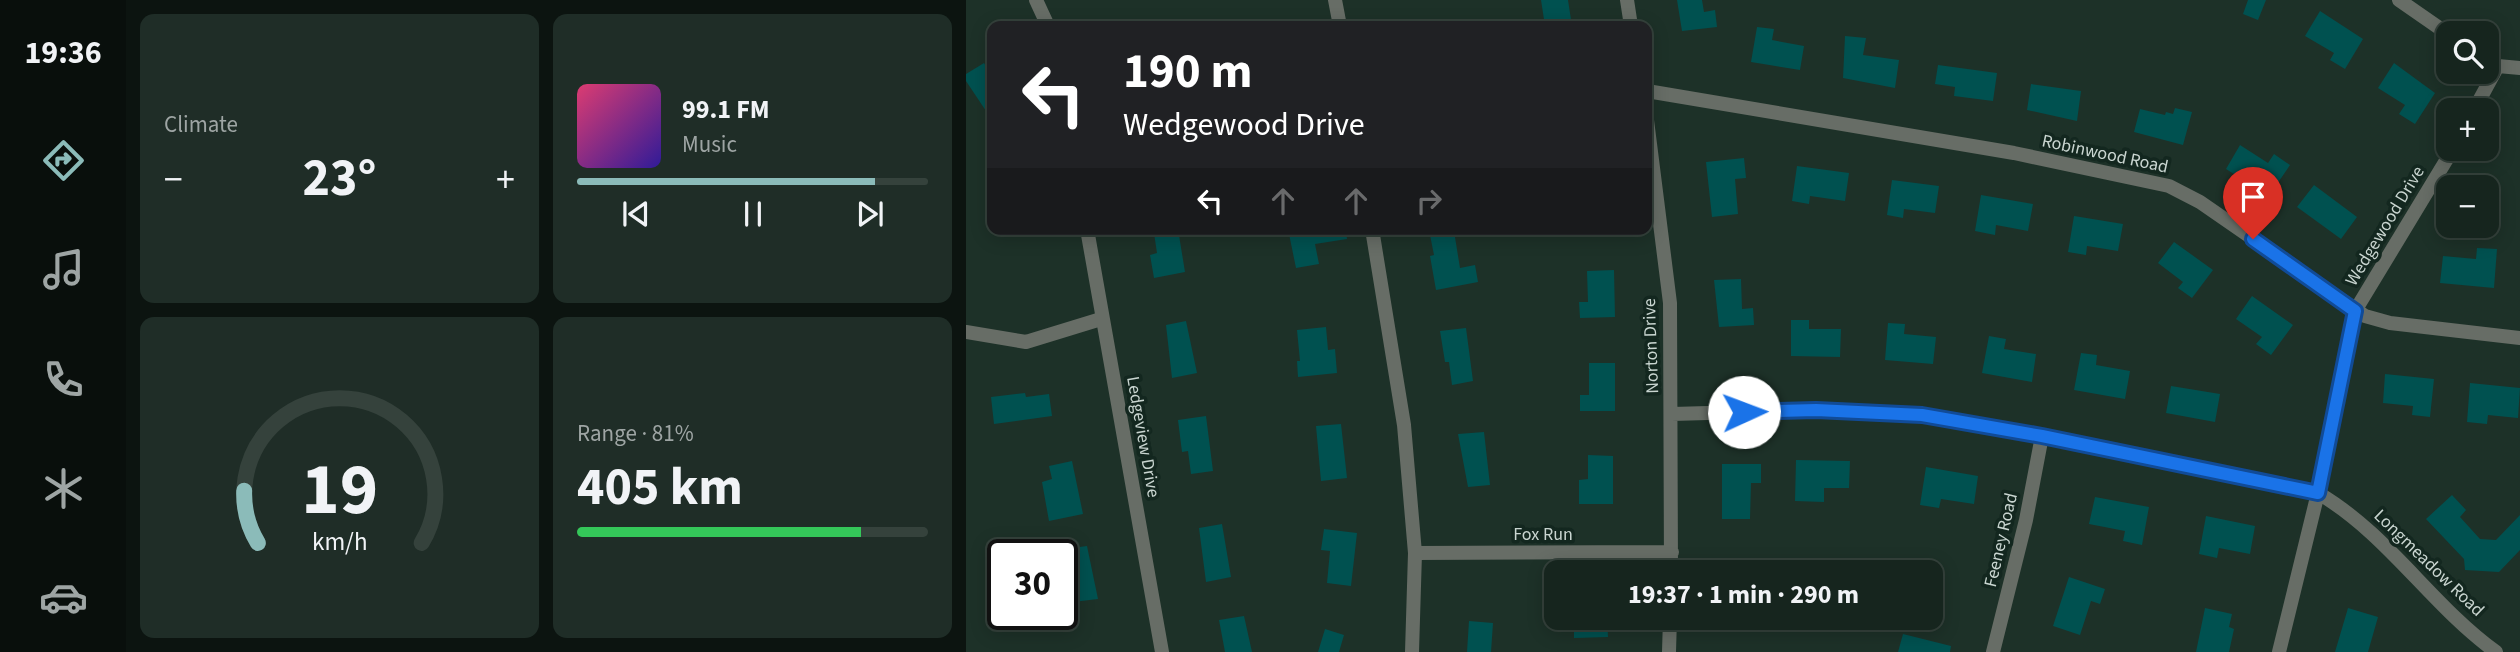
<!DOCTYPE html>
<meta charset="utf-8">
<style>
:root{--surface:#16251e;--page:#1f2d27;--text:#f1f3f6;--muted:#9ea5a4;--line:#35423c;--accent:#8bbbb9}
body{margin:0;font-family:"Source Sans 3",sans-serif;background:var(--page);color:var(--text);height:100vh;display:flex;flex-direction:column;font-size:26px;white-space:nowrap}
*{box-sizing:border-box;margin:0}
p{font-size:23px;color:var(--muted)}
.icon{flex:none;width:38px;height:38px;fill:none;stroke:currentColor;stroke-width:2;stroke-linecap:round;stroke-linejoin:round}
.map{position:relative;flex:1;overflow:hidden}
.sheet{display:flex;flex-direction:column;gap:14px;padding:14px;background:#0c1410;width:840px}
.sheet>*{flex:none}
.banner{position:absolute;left:21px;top:21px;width:665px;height:214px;border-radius:14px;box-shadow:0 4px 18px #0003,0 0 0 2px var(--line);background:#202124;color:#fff;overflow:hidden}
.tools{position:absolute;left:1470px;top:21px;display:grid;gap:14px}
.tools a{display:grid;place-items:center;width:63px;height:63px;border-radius:14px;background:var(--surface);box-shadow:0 4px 18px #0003,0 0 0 2px var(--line);font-size:35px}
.speed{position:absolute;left:21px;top:539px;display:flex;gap:14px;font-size:35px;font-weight:700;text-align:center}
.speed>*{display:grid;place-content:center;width:91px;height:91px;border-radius:50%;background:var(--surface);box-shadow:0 4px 18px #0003,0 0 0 2px var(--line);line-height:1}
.speed .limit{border:4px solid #111;border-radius:10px;background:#fff;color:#111}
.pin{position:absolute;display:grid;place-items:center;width:60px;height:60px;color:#fff;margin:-72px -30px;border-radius:50% 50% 50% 0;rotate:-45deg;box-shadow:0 0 7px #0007}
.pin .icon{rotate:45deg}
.me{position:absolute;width:77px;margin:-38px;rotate:88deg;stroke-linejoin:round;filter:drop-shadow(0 0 5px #0008)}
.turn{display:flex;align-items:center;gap:24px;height:147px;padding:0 21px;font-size:32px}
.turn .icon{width:91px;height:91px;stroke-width:2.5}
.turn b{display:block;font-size:49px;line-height:60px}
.lanes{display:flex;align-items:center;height:66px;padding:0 21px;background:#0003;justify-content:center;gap:35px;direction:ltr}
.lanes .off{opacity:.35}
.big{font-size:52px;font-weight:700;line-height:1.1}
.sheet .widget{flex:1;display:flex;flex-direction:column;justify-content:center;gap:10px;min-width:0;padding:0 24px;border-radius:14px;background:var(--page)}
.sheet .dial{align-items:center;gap:0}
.dial svg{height:182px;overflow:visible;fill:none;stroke:var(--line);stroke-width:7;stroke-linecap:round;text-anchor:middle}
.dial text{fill:var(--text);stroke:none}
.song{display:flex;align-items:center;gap:21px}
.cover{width:84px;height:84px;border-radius:10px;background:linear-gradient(135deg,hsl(340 70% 55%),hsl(250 70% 35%))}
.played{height:7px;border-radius:4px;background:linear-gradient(90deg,var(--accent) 85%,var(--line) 85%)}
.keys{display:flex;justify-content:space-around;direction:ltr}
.heat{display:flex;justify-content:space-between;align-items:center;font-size:38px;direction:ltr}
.charge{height:10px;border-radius:5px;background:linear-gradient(90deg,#34c759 81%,var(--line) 0)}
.sheet .tiles{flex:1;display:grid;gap:14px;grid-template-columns:repeat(2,1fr)}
.trip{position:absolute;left:578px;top:560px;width:399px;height:70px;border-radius:14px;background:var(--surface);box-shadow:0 4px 18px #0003,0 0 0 2px var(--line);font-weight:700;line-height:70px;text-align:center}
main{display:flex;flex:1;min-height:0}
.tab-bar{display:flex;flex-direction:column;width:126px;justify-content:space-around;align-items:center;background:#090f0c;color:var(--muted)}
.tab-bar .icon{width:49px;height:49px}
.tab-bar .current{color:var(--accent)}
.tab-bar b{font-size:32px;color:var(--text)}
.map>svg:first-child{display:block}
.building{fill:#005150}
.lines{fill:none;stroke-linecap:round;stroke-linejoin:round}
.minor{stroke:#676d66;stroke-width:14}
.route-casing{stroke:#114b97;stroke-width:18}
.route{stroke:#1a73e8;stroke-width:12}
.labels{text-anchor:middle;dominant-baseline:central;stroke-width:7;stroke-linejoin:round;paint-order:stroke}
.street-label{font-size:18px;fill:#c9d5d0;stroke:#13271f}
</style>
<main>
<nav class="tab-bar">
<b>19:36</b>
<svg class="icon current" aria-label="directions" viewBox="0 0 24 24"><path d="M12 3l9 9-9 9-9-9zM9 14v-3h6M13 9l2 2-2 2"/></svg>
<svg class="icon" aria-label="music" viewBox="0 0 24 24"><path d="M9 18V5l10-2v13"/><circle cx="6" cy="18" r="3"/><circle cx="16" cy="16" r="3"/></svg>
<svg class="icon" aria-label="phone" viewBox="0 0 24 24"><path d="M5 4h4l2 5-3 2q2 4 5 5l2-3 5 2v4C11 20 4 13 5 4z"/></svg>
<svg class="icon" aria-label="climate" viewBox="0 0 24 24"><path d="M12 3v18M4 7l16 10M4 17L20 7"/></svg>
<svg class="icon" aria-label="car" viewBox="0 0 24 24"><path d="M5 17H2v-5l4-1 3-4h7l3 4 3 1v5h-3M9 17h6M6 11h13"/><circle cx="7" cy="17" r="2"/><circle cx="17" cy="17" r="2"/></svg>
</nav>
<section class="sheet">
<div class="tiles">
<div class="widget"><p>Climate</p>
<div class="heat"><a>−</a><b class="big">23°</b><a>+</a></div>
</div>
<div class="widget">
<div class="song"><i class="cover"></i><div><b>99.1 FM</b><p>Music</p></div></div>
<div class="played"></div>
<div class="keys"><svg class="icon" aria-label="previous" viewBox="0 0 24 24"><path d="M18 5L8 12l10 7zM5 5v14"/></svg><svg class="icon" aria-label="pause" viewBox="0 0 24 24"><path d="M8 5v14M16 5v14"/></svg><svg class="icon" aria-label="next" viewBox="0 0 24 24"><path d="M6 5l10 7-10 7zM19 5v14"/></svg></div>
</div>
<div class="widget dial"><svg viewBox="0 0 100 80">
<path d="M14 69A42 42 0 1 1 86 69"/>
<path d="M14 69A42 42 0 0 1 8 46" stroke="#8bbbb9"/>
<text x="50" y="56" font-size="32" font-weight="700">19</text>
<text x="50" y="72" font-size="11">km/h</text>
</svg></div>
<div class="widget"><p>Range · 81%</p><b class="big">405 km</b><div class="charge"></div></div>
</div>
</section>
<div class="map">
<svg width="1554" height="652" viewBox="0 0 1554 652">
<rect width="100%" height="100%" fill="#1d3128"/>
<path class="building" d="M 575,0 L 602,0 L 606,26 L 579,26 Z
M 711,0 L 736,0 L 738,12 L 749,10 L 751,27 L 716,31 Z
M 1282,0 L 1300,0 L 1292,20 L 1277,14 Z
M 1354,11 L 1397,39 L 1379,69 L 1364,60 L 1368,53 L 1339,36 Z
M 791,27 L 808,29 L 806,40 L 838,46 L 834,70 L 785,62 Z
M 879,36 L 900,38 L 897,55 L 933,60 L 929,88 L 877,78 Z
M 18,63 L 26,76 L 26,120 L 0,81 L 0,74 Z
M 1428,63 L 1469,93 L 1449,124 L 1433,114 L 1439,105 L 1412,88 Z
M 972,65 L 1031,73 L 1027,101 L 988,96 L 989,87 L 969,84 Z
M 1065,84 L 1115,91 L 1111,121 L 1061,110 Z
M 1209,108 L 1226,112 L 1217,145 L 1168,132 L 1174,109 L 1199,115 L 1200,112 L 1207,114 Z
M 1274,145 L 1302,163 L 1308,154 L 1324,165 L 1303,196 L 1260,169 Z
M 778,158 L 780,178 L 769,179 L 772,214 L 746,217 L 740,162 Z
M 831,166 L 883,173 L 879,201 L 844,196 L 843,204 L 826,201 Z
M 926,180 L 973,186 L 969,213 L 938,209 L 937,218 L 921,215 Z
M 1348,185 L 1391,217 L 1375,239 L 1331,207 Z
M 1015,195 L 1067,204 L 1062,231 L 1030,225 L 1029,235 L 1009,231 Z
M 1108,216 L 1157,224 L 1152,251 L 1121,246 L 1120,255 L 1102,252 Z
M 212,229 L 219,272 L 188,278 L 184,255 L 191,253 L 188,233 Z
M 322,229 L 380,229 L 381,239 L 349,244 L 353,264 L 330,268 Z
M 488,231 L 494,268 L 509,265 L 512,282 L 470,290 L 464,256 L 468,255 L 464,235 Z
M 1208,242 L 1247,270 L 1226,298 L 1212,288 L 1217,282 L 1192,263 Z
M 1511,248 L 1531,249 L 1528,288 L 1474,283 L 1477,256 L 1510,259 Z
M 648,270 L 649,317 L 614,318 L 613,302 L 622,302 L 621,271 Z
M 775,279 L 776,309 L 787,308 L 788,325 L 753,327 L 748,280 Z
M 1286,296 L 1327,325 L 1305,355 L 1290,344 L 1296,337 L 1270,319 Z
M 825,320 L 843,320 L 843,329 L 875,329 L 874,357 L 825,356 Z
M 220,321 L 231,373 L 206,378 L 200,325 Z
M 922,323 L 939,324 L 938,334 L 970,337 L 967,364 L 919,360 Z
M 360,327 L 362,350 L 369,349 L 371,373 L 332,377 L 331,361 L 334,361 L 331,330 Z
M 500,328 L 507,381 L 486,385 L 483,362 L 479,362 L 474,331 Z
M 1023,336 L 1040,339 L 1038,349 L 1070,354 L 1066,382 L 1016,373 Z
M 1115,353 L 1131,355 L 1130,365 L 1164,371 L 1159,399 L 1108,390 Z
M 623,363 L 649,363 L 649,411 L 614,411 L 614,395 L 623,395 Z
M 1419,374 L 1468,379 L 1464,417 L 1446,415 L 1447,406 L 1417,403 Z
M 1504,383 L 1554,388 L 1552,418 L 1522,415 L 1521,424 L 1501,422 Z
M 1205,386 L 1254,394 L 1249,422 L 1200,413 Z
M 59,393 L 60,397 L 83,394 L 86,416 L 28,424 L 25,397 Z
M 240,416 L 247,471 L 225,474 L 222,451 L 216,452 L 212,420 Z
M 375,424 L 381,478 L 355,481 L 350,426 Z
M 518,432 L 524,485 L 502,487 L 492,434 Z
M 622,455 L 647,456 L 647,504 L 613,504 L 613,480 L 622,479 Z
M 830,460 L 884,461 L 883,488 L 858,488 L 858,502 L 829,501 Z
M 106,461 L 117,514 L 83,521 L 76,482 L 86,479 L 83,466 Z
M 756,464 L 795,464 L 795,483 L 785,483 L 784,519 L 756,519 Z
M 960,467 L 1012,476 L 1008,504 L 975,499 L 973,508 L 954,505 Z
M 1486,495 L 1500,510 L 1494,517 L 1514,539 L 1530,540 L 1554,515 L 1554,550 L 1533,572 L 1499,570 L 1498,559 L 1460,519 Z
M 1129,497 L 1183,507 L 1176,545 L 1157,541 L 1159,531 L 1123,524 Z
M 1240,516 L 1289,526 L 1284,554 L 1253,548 L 1251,558 L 1233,554 Z
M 256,524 L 265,577 L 240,582 L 233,528 Z
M 358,529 L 391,533 L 385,586 L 361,583 L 364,551 L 355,550 Z
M 121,546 L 132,599 L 107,602 L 99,549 Z
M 1103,577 L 1139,589 L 1134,604 L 1125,601 L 1114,635 L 1087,626 Z
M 1239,608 L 1266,614 L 1263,627 L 1268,629 L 1263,652 L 1230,652 Z
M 1382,608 L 1412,617 L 1402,652 L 1369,652 Z
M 278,616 L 286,652 L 259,652 L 253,620 Z
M 608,618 L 641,618 L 642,637 L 608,638 Z
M 503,621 L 527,623 L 525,652 L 501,652 Z
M 359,629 L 378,635 L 373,652 L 352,652 Z
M 937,634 L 985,646 L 984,652 L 932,652 Z"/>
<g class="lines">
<path class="minor" d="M 70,0 L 82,26
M 369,0 L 374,26
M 661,0 L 665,26
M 1433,0 L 1482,34
M 1521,60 L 1532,66 L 1554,68
M 681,91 L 1048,153 L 1203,186 L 1234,202 L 1399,316 L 1424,323 L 1554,338
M 1508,110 L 1532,66
M 681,120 L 704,303 L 705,572
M 121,229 L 196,652
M 406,229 L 438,425 L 449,553 L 446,652
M 0,332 L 60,342 L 135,319
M 706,414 L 850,410 L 956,415 L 1076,436 L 1352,493 C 1422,534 1465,605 1530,652
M 449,553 L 706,552
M 703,652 L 704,618
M 1027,652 L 1060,520 L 1076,436
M 1313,652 L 1352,493 L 1389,311 L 1487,149"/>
</g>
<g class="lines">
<g class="route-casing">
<path id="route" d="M 778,412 L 850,410 L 956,415 L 1076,436 L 1352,493 L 1389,311 L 1287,239"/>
</g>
<use href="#route" class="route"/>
</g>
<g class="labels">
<g class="street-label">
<text transform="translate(1139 154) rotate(12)">Robinwood Road</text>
<text transform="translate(1419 226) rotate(-59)">Wedgewood Drive</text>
<text transform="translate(685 346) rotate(-92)">Norton Drive</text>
<text transform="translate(177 437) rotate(80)">Ledgeview Drive</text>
<text x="577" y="534">Fox Run</text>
<text transform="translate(1035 540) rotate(-77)">Feeney Road</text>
<text transform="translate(1463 563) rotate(44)">Longmeadow Road</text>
</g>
</g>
</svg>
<div class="tools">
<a><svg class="icon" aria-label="search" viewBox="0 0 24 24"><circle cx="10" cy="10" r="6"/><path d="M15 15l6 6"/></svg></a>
<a>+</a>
<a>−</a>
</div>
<div class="speed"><div class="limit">30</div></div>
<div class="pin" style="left:1287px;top:239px;background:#d93025"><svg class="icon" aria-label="arrive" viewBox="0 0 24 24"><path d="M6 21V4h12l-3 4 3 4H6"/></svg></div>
<svg class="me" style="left:778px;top:412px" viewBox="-20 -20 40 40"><circle r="19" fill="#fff"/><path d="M0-13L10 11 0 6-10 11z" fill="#1a73e8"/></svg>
<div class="trip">19:37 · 1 min · 290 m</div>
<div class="banner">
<div class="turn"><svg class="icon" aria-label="left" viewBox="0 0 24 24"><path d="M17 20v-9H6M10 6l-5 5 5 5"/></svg><div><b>190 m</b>Wedgewood Drive</div></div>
<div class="lanes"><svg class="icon" aria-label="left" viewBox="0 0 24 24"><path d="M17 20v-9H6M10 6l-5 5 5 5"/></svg><svg class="icon off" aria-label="ahead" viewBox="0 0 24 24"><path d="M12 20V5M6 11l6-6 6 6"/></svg><svg class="icon off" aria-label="ahead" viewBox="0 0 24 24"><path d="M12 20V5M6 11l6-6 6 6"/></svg><svg class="icon off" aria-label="right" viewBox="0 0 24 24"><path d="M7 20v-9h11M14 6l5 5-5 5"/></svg></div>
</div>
</div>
</main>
